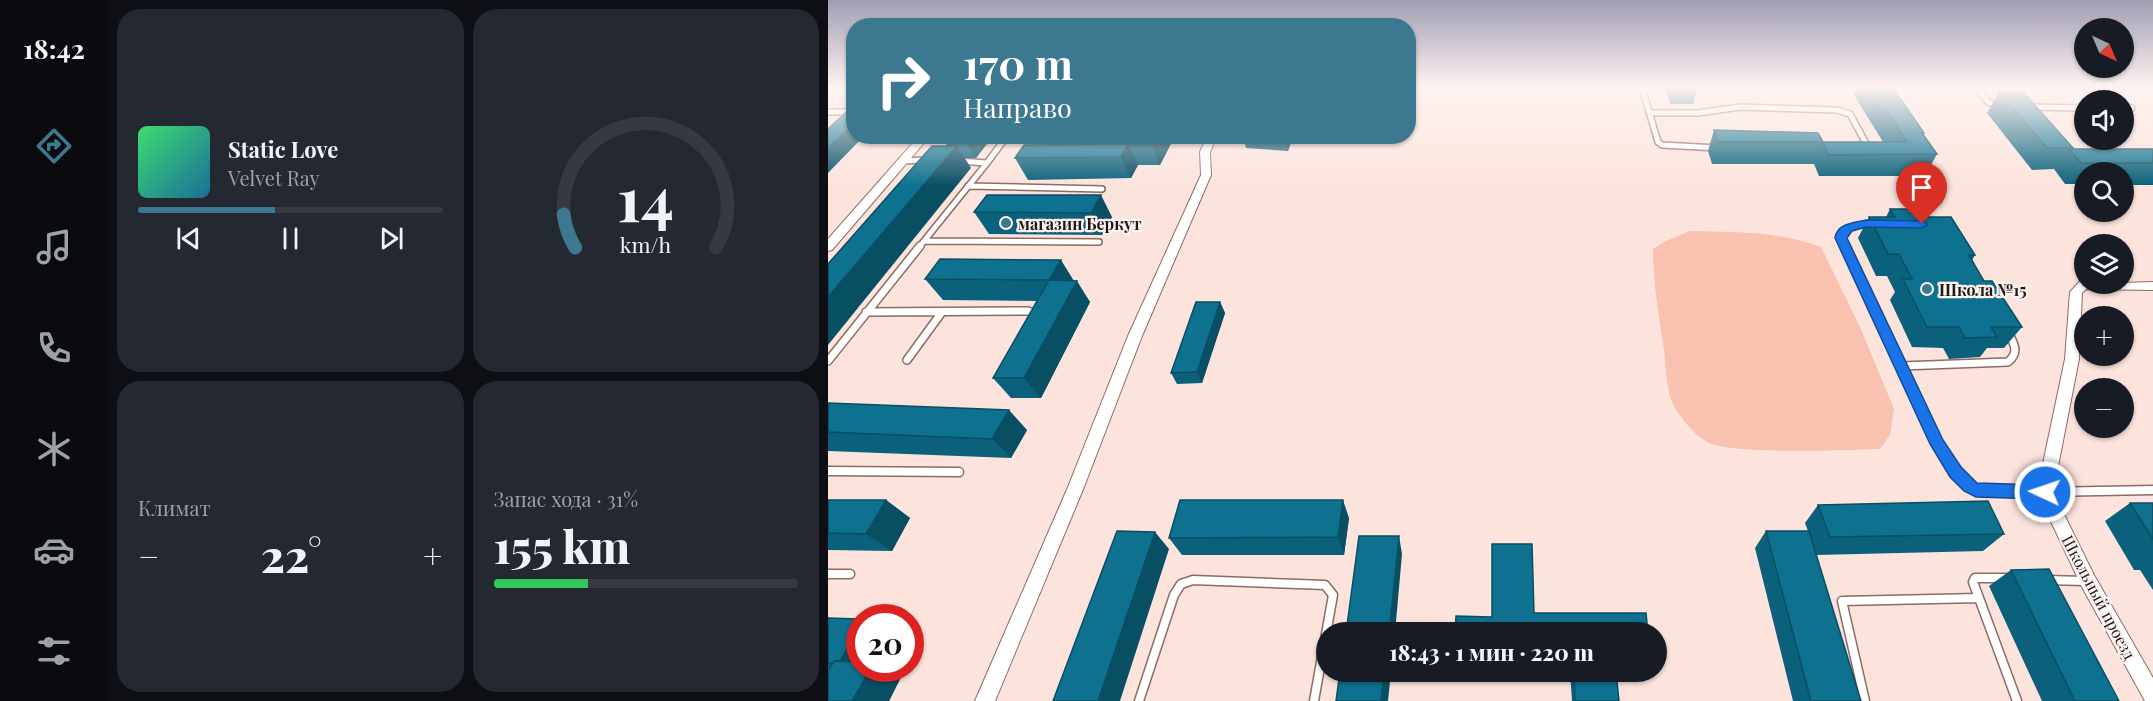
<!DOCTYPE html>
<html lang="ru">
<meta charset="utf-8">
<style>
:root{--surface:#171b24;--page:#242831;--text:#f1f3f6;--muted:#9ea1a6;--line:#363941;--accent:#3c788f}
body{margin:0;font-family:"Playfair Display",serif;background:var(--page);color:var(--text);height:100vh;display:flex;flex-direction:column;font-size:22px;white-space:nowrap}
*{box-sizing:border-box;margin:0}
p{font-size:20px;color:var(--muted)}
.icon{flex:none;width:33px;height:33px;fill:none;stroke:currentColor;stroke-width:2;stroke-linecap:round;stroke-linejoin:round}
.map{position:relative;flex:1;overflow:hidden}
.details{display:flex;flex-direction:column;gap:9px;padding:9px;background:#0d0f14;width:720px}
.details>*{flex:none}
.guide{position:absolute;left:18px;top:18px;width:570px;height:126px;border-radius:24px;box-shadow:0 2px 4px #0004;background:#3c788f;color:#fff;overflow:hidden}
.needle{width:39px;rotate:136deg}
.buttons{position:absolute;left:1246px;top:18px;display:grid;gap:12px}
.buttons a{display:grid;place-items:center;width:60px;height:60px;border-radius:50%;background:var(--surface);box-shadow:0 2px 4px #0004;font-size:30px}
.speed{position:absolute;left:18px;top:604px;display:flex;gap:12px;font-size:30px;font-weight:700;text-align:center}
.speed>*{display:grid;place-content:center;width:78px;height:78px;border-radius:50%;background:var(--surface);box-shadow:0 2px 4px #0004;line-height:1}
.speed .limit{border:9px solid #d22;background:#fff;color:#111}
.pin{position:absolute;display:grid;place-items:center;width:51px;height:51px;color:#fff;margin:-62px -26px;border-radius:50% 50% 50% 0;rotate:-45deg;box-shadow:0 0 6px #0007}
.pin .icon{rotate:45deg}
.me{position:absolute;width:66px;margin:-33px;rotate:273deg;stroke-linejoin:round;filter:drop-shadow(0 0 4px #0008)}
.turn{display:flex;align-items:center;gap:21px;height:126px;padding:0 18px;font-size:27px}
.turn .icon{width:78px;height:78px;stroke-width:2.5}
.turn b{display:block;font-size:42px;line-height:51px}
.big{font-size:45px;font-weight:800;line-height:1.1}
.details .tile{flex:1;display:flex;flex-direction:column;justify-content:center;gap:9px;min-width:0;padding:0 21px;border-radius:24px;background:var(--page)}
.details .dial{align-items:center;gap:0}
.dial svg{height:156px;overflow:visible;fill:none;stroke:var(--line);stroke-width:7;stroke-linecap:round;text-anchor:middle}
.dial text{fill:var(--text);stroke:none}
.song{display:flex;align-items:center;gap:18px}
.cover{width:72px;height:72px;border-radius:9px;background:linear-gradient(135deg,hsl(140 70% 55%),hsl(200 70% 35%))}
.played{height:6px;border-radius:3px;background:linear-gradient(90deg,var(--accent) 45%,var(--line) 45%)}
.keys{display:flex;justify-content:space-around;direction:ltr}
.heat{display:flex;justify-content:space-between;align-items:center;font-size:33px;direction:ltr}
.charge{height:9px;border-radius:4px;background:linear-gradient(90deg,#34c759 31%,var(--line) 0)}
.details .tiles{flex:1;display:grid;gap:9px;grid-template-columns:repeat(2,1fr)}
.trip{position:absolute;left:488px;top:622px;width:351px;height:60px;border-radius:30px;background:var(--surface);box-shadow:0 2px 4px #0004;font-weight:800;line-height:60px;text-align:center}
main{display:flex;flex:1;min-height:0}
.tabs{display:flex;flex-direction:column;width:108px;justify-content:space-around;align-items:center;background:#090b0e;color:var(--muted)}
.tabs .icon{width:42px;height:42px}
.tabs .active{color:var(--accent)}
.tabs b{font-size:27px;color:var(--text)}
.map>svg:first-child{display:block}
.green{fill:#f9c1b0}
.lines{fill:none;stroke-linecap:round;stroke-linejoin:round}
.service-far2-casing{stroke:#8d6b60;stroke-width:8}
.service-far1-casing{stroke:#8d6b60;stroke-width:10}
.service-casing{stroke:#8d6b60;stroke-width:11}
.minor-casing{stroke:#8d6b60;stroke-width:2}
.service-far2{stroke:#fff;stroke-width:5}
.service-far1{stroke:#fff;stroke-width:7}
.service{stroke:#fff;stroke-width:8}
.minor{fill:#fff;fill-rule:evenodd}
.wall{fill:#0b617b}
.shaded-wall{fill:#094f64}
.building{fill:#0d718f;stroke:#094f64;stroke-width:1.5}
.route{fill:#1a73e8;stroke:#114b97;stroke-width:1.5}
.poi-dot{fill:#3c788f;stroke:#fdf5f3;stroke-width:2}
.labels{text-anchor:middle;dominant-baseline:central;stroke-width:4.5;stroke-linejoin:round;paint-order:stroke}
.poi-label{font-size:16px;font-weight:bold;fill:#241612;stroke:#fdf5f3;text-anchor:start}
.street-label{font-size:16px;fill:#241612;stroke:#fdf5f3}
</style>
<main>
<nav class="tabs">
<b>18:42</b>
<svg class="icon active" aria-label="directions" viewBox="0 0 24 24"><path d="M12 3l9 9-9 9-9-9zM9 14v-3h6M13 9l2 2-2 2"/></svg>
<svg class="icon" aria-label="music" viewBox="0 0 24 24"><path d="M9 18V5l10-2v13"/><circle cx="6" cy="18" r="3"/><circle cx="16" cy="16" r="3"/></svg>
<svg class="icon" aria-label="phone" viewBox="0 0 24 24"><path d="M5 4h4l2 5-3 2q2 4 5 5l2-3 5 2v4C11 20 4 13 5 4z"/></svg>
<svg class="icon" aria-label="climate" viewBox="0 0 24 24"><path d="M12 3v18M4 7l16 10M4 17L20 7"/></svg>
<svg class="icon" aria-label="car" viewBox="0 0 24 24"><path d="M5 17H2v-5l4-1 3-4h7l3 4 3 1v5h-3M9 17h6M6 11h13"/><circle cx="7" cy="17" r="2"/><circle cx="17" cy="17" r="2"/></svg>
<svg class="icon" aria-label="filters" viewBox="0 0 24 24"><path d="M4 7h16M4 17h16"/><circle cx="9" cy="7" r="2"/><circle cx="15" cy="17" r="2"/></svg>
</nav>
<section class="details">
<div class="tiles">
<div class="tile">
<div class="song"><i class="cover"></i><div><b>Static Love</b><p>Velvet Ray</p></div></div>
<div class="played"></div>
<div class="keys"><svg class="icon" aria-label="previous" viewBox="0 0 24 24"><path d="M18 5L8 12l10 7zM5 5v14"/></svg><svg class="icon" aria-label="pause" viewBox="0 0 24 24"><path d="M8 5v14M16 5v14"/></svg><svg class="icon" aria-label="next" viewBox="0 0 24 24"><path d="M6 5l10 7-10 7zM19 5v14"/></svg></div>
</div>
<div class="tile dial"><svg viewBox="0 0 100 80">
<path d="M14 69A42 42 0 1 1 86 69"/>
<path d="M14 69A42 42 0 0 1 8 52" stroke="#3c788f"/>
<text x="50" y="56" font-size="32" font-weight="700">14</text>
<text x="50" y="72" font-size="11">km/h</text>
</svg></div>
<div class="tile"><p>Климат</p>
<div class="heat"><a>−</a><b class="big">22°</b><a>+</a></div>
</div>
<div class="tile"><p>Запас хода · 31%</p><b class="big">155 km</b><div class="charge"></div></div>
</div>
</section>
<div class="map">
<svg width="1325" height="701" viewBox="0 0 1325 701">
<rect width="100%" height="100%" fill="#fce4dd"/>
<path class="green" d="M 862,231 C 907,232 951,231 993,247 L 1032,327 L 1066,409 L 1062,435 L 1052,449 C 1021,450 901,455 879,442 C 866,434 855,421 847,408 C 838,392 838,368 836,350 C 831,316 825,283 825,249 L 836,242 Z"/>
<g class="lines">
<g class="service-far2-casing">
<path id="service-far2" d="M 814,88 L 830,142 L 834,145 L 890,148
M 1149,88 L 1160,102 L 1172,107
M 1201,107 L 1257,108
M 1296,108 L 1304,108
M 0,112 L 26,112
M 822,113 L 870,113 L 912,107 L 1009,110 L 1022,114 L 1041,149
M 73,161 L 98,160
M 130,161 L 159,163 L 96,241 L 271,242
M 159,163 L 179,136
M 140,186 L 274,189
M 91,247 L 96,241
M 1017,247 C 1006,224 1030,226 1047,223"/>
</g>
<g class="service-far1-casing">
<path id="service-far1" d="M 1017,246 L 1112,448
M 38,312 L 200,311 L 207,313 L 207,316
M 79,360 L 114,312
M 0,361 L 92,246
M 1074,366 L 1180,362 C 1192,352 1186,344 1180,332"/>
</g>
<g class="service-casing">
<path id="service" d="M 1111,446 L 1131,476 L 1148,490 L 1217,492 L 1325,490
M 0,471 L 131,472
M 0,574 L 22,574
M 1218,580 L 1258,581
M 1151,598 L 1145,582 L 1147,578 L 1180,578
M 311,701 L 346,595 L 353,584 L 365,580 L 497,585 L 505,595 L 486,701
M 1037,701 L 1014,601 L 1151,598 L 1189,701"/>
</g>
<g class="minor-casing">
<path id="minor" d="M 91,136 L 102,136 L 4,250 L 0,251 L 0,239 Z
M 379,136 L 389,136 L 382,152 L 383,175 L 314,336 L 256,487 L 167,701 L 147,701 L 240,487 L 300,336 L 373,175 L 372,152 Z
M 1255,281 L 1257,284 L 1325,282 L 1325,290 L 1258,289 L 1254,293 L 1251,359 L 1225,492 L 1266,575 L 1325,678 L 1325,701 L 1317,701 L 1254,587 L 1209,492 L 1237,359 L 1242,292 L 1251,282 Z"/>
</g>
<use href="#service-far2" class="service-far2"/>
<use href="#service-far1" class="service-far1"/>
<use href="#service" class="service"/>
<use href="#minor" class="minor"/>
</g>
<path class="wall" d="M 838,88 L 869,88 L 865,104 L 842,104 Z
M 1029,88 L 1065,88 L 1096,133 L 1095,135 L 1109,154 L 1097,176 L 991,176 L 986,164 L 995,142 L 1055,142 L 1026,95 Z
M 1171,92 L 1244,149 L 1325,149 L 1325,185 L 1296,185 L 1296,172 L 1257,172 L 1257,184 L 1237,184 L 1226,169 L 1204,170 L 1159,113 Z
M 886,130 L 995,142 L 986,164 L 884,164 L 880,151 Z
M 112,136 L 165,136 L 148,158 L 136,158 L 143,168 L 119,146 Z
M 347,136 L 332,165 L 310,165 L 303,178 L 200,180 L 187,158 L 300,144 Z
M 415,136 L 465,136 L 460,151 L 418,148 Z
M 159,195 L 284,217 L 274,235 L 161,234 L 146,212 Z
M 1062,209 L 1097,217 L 1147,255 L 1144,260 L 1156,281 L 1194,327 L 1176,348 L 1159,348 L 1152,357 L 1121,359 L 1115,348 L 1084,347 L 1062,300 L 1067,292 L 1059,276 L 1048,276 L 1030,238 L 1041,217 L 1058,217 Z
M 97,279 L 246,280 L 262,302 L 213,398 L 183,398 L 165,378 L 209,301 L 115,300 Z
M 392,302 L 397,313 L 374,383 L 349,384 L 343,373 Z
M 0,403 L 199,430 L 183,458 L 0,451 Z
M 0,500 L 58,500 L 82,518 L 64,551 L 0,550 Z
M 1302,503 L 1325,503 L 1325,590 L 1312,570 L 1306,570 L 1277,521 Z
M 990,505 L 1176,534 L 1155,551 L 988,555 L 1033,701 L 965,701 L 927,548 L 938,531 L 980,531 L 977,523 Z
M 521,518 L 516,555 L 354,555 L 341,538 Z
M 1183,570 L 1291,701 L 1214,701 L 1161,586 Z
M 0,618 L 32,669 L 61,669 L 74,675 L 61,701 L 0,701 Z
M 742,672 L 788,672 L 791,701 L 744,701 Z"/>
<path class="shaded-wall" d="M 26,123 L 26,136 L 36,136 L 0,173 L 0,148 Z
M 134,136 L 165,136 L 148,158 Z
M 327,136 L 347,136 L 332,165 L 323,144 Z
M 456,136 L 465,136 L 460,151 Z
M 300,144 L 310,165 L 303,178 L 293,157 Z
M 129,146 L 143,168 L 0,345 L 0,297 Z
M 273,195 L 284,217 L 274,235 L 263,213 Z
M 233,260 L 246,281 L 221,280 Z
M 249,281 L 262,302 L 213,398 L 196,378 Z
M 392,302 L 397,313 L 374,383 L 369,372 Z
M 181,410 L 199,430 L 183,458 L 164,439 Z
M 58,500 L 82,518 L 64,551 L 38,534 Z
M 515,500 L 521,518 L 516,555 L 510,537 Z
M 327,532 L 341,549 L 292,701 L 270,701 Z
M 571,536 L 574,554 L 567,633 L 561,633 Z
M 32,627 L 32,669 L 10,663 Z
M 42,669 L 61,669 L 74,675 L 61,701 L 24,701 Z
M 556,672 L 563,672 L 560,701 L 553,701 Z"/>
<path class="building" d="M 1044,88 L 1065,88 L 1096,133 L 1094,133 L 1109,154 L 1000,155 L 995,142 L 1079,142 Z
M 1171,92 L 1195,92 L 1245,148 L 1219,148 Z
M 26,105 L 26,123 L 0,148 L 0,129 Z
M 886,130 L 990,133 L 995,142 L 890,142 Z
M 304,136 L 327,136 L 323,144 L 300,144 Z
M 300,144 L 293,157 L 187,158 L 196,145 Z
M 104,146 L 129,146 L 0,297 L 0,264 Z
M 1241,149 L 1325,149 L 1325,163 L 1253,163 Z
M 159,195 L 273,195 L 263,213 L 146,212 Z
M 1062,209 L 1092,209 L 1097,217 L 1123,217 L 1147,255 L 1141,255 L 1156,281 L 1164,281 L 1194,327 L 1163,327 L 1169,337 L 1137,338 L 1131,327 L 1099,327 L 1075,279 L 1084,279 L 1071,254 L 1060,254 L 1041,217 L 1067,217 Z
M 112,259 L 233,260 L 221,280 L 97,279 Z
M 221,280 L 249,281 L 196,378 L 165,378 Z
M 368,302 L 392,302 L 369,372 L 343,373 Z
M 0,403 L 181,410 L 164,439 L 0,432 Z
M 0,500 L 58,500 L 38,534 L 0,533 Z
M 352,500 L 515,500 L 510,537 L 341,538 Z
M 1160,501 L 1176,534 L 1002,537 L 990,505 Z
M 1302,503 L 1325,503 L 1325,539 Z
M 289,531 L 327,532 L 270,701 L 225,701 Z
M 938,531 L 981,531 L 1033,701 L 983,701 Z
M 531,536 L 571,536 L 561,633 L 518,633 Z
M 664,544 L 704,544 L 706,613 L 818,613 L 820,633 L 627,633 L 628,616 L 664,617 Z
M 1221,569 L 1291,701 L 1247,701 L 1183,570 Z
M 0,618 L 32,619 L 32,627 L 12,661 L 6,661 L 5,663 L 0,663 Z
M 6,661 L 32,662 L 32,669 L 42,669 L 24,701 L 0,701 L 0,671 Z
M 512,672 L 556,672 L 553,701 L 508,701 Z
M 746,672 L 788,672 L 791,701 L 747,701 Z"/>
<linearGradient id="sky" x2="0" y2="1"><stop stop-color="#a09eb2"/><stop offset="0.47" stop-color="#fef3f0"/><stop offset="1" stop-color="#fef3f0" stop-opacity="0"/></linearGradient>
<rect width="1325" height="186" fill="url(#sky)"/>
<path class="route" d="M 1038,220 L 1094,221 L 1100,224 L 1094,228 L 1038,227 L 1024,231 L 1019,238 L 1115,440 L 1133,467 L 1149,483 L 1217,485 L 1223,487 L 1225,492 L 1223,497 L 1217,499 L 1148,497 L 1136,491 L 1122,477 L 1102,444 L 1007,238 C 1009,223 1026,223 1038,220 Z"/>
<g class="poi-dot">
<circle cx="178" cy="223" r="6"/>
<circle cx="1099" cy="289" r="6"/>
</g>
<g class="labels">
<g class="poi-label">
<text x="190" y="223">магазин Беркут</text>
<text x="1111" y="289">Школа №15</text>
</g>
<g class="street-label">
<text transform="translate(1271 597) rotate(62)">Школьный проезд</text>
</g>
</g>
</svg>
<div class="buttons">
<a><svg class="needle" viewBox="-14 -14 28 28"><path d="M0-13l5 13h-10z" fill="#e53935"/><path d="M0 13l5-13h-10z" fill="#9ea1a6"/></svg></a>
<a><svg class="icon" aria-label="sound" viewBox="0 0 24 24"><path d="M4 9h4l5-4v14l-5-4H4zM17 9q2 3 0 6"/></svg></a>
<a><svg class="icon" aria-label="search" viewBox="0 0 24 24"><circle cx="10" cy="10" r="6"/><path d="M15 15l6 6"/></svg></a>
<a><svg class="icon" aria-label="layers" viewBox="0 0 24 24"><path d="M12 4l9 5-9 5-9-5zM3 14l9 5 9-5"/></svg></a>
<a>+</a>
<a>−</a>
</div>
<div class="speed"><div class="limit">20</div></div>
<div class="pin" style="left:1094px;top:224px;background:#d93025"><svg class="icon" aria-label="arrive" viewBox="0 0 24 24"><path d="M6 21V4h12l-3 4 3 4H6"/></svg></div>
<svg class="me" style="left:1217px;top:492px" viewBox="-20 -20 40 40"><circle r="17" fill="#1a73e8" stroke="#fff" stroke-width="3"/><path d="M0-11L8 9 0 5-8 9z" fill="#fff"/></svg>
<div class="trip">18:43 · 1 мин · 220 m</div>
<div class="guide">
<div class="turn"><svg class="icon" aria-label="right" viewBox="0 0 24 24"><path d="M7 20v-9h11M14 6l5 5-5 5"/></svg><div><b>170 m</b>Направо</div></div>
</div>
</div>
</main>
